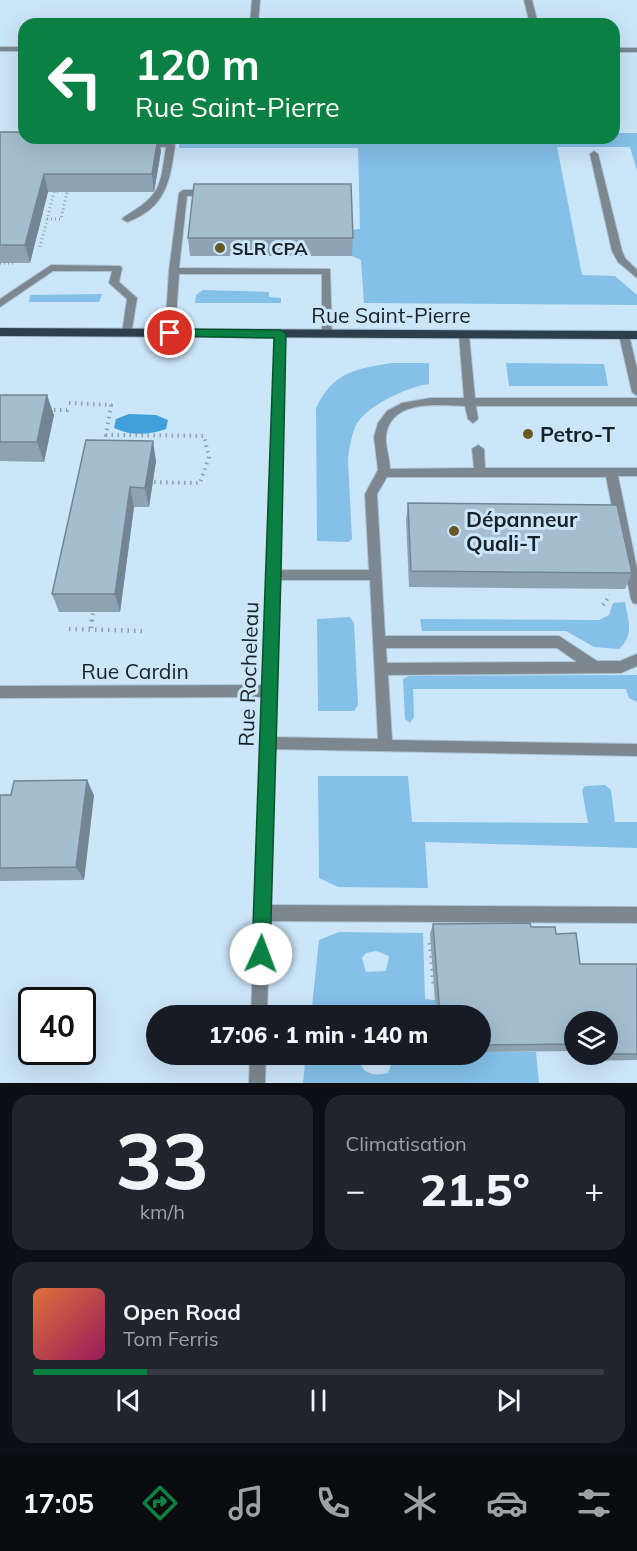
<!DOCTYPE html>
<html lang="fr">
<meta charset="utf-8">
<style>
:root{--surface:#171b24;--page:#20242c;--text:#f1f3f6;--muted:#9ea1a6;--line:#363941;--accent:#0b8043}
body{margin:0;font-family:Mulish,sans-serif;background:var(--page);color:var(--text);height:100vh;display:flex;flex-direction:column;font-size:22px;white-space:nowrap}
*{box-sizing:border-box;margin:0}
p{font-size:20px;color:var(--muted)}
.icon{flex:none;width:33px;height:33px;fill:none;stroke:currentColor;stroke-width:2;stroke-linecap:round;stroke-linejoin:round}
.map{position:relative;height:1083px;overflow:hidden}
.details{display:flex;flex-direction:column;gap:12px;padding:12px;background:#0d0f14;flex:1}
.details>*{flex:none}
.hud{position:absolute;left:18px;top:18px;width:602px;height:126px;border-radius:18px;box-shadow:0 6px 24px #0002;background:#0b8043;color:#fff;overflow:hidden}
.tools{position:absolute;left:564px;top:1011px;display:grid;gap:12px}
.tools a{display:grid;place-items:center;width:54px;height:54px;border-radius:50%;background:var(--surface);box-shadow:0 6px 24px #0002;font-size:30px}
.speed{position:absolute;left:18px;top:987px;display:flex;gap:12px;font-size:30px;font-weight:700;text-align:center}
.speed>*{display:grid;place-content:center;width:78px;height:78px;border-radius:50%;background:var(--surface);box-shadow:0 6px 24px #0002;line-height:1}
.speed .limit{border:3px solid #111;border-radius:9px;background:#fff;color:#111}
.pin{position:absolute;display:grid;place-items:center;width:51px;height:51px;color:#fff;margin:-26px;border:3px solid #fff;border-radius:50%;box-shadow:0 2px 6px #0007}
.me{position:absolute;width:66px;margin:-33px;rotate:2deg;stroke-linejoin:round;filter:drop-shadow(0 0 4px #0008)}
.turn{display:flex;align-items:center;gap:21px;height:126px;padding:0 18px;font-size:27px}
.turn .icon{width:78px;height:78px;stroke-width:2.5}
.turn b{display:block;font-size:42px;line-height:51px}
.big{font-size:45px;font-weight:800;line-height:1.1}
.details .widget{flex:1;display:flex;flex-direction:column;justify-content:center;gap:9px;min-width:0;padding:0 21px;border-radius:18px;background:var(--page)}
.details .dial{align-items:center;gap:0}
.dial b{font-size:78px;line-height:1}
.song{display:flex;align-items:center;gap:18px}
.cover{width:72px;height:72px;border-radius:9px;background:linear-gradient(135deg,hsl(20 70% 55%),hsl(330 70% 35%))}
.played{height:6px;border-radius:3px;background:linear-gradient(90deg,var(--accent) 20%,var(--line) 20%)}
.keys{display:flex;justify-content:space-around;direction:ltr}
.heat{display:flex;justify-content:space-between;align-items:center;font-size:33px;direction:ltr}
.details .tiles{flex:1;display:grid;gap:12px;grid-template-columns:1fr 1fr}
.widget:last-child{grid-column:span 2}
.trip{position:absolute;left:146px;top:1005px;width:345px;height:60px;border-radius:30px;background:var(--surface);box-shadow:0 6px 24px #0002;font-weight:800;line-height:60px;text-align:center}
.menu{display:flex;height:96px;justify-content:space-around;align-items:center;background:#090b0e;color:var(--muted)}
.menu .icon{width:42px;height:42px}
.menu .on{color:var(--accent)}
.menu b{font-size:27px;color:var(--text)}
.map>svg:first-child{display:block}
.green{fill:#84c0e8;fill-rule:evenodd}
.water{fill:#3e9fda}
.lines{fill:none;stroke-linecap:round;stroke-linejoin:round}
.service-casing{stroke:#abc2d3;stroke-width:2}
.minor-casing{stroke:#abc2d3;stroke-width:2}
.tertiary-casing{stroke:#abc2d3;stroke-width:2}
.primary-casing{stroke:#abc2d3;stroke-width:2}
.path-far2{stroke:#8da1b0;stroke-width:3;stroke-dasharray:1 3;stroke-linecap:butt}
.path-far1{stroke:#8da1b0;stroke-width:4;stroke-dasharray:1.5 4.5;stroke-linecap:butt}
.path{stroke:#8da1b0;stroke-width:4.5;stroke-dasharray:1.5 5;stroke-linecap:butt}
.service{fill:#7c878f;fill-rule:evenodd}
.minor{fill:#7c878f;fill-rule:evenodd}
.tertiary{fill:#7c878f;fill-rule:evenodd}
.primary{fill:#2d3f4c;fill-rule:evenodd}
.wall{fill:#8da3b3}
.shaded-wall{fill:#738592}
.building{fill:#a4bed0;stroke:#738592;stroke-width:1.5}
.route{fill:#0b8043;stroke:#07532c;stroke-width:1.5}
.poi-dot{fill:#685624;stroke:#cbe5f9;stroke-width:2}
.labels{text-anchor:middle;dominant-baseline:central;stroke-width:6;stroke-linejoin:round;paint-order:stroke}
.far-poi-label{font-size:18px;font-weight:bold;fill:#182228;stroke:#cbe5f9;text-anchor:start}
.street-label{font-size:21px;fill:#182228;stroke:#cbe5f9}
.poi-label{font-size:21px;font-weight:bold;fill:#182228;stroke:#cbe5f9;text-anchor:start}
</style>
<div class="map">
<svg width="637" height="1083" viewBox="0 0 637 1083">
<rect width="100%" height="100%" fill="#cbe5f9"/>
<path class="green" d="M 614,133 L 637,133 L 637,171 L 630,147 L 557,147 L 582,275 L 615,276 L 637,295 L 637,305 L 364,303 L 361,260 L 352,256 L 351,230 L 360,229 L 358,148 L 179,148 L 180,138 L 614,138 Z
M 203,290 L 269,292 L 269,297 L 281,298 L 281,303 L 195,303 L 196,295 Z
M 102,294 L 99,302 L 29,302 L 30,295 Z
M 392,363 L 429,363 L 429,384 C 407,387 365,406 355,427 C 351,437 349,449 348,460 L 352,539 L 348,542 L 317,541 L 316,408 C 333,372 355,369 392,363 Z
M 506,363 L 604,364 L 608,386 L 509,386 Z
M 625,602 C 628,620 635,635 619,649 L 594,647 L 566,631 L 422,631 L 420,619 L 599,620 L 609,615 L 613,603 Z
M 350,617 L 354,623 L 358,705 L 354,711 L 318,711 L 317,619 Z
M 637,675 L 637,702 L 629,698 L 626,689 L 413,689 L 414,717 L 410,723 L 405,719 L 403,679 L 409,676 Z
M 318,776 L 408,776 L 412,822 L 588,823 L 582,790 L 585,786 L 605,785 L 611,790 L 615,822 L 637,822 L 637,848 L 425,842 L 428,888 L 338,887 L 319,878 Z
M 339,932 L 423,933 L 425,999 L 435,1000 L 436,1015 L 311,1016 L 319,940 ZM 376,951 L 389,956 L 386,971 L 366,972 L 362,958 L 366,953 Z
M 480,1052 L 536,1052 L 539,1083 L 303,1083 L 306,1055 L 363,1055 C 355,1073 375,1077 388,1073 L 392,1062 L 388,1055 L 423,1055 L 427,1062 L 446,1063 L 453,1055 L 480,1054 Z"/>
<path class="water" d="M 129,414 L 156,415 L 168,420 L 166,429 C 149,435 131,436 114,428 L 116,419 Z"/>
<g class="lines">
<g class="service-casing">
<path id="service" d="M 144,141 L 171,142 L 175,145 C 170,181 166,208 127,222 L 122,219 L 124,217 C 161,195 160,188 166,147 L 141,146 L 141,142 Z
M 594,151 L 598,154 L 622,251 L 625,258 L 637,270 L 637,278 L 618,262 L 612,251 L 590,154 Z
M 207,190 L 210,191 L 210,195 L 187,196 L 179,268 L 330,269 L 332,335 L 331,337 L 323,337 L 322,335 L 322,274 L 179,274 L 175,333 L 174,335 L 166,335 L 165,333 L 169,271 L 179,193 L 183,190 Z
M 51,265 L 120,266 L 122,268 L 119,282 L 137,298 L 131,335 L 123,335 L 122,333 L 127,299 L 109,283 L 112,271 L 53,271 L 0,307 L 0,299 Z
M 464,331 L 469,335 L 475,398 L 637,398 L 637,406 L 476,406 L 478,419 L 473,423 L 468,419 L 465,406 C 439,405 390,399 386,436 C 385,447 390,458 390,469 L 474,468 L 472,449 L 478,445 L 484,449 L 485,468 L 637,468 L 637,476 L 618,476 L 637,569 L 637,604 L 633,603 L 631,599 L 606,477 L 387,477 L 377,494 L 385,636 L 559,636 L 597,661 L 620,661 L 637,654 L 637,666 L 621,673 L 388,675 L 392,740 L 637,744 L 637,756 L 268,749 L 263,747 L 261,743 L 263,739 L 268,737 L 378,739 L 370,580 L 274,580 L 270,579 L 268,575 L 270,571 L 274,570 L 369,570 L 365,494 L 378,470 L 374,437 L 378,423 L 387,411 L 402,403 L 430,398 L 464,398 L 459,335 ZM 386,648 L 557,648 L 577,662 L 387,663 Z
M 624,331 L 629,335 L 637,369 L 637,396 L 632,392 L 619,335 Z
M 262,905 L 637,907 L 637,923 L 262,921 L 257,918 L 254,913 L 257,908 Z"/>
</g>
<g class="minor-casing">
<path id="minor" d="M 252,0 L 260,0 L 258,24 L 250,24 Z
M 524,0 L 532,0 L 538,24 L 530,24 Z
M 0,47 L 24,47 L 24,51 L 0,51 Z
M 614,48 L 637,48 L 637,52 L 614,52 Z
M 269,685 L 274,687 L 276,691 L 274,695 L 269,697 L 0,698 L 0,686 Z"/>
</g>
<g class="tertiary-casing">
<path id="tertiary" d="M 280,330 L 285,334 L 267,1016 L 251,1016 L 275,334 Z
M 250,1054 L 266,1054 L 265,1083 L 249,1083 Z"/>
</g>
<g class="primary-casing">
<path id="primary" d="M 0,328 L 637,331 L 637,339 L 0,336 Z"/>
</g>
<path class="path-far2" d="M 47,219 L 61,219 L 67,192
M 40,247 L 54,192 L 58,192
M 0,263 L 14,263"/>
<path class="path-far1" d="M 69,403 L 111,405 L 106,435 L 204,436 L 209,457 L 200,483 L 153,482
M 48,410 L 67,410 L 69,406
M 603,605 L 610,595
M 92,621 L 93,612"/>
<path class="path" d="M 91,628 L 92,619
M 69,629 L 145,631
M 430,943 L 434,987"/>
<use href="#service" class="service"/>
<use href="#minor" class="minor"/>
<use href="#tertiary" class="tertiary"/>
<use href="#primary" class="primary"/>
</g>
<path class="wall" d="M 0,132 L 161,151 L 154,192 L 48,192 L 30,263 L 0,263 Z
M 188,238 L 353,238 L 352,256 L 190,256 Z
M 0,395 L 54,415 L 44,462 L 0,461 Z
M 86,440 L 156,461 L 149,507 L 134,507 L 120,612 L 59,612 L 52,594 Z
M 408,503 L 632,573 L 625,589 L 409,587 L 406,520 Z
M 0,795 L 94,795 L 84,880 L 0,881 Z
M 433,924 L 531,927 L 556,934 L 580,964 L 637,966 L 637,1060 L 586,1061 L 585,1054 L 608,1054 L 574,1022 L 574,1051 L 480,1052 L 480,1016 L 436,1016 L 430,934 Z"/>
<path class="shaded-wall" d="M 158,138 L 159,138 L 161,151 L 154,192 L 152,174 Z
M 44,174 L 48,192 L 30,263 L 25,245 Z
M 47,395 L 54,415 L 44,462 L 37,442 Z
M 153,441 L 156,461 L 149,507 L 145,488 Z
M 130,487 L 134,507 L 120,612 L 115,594 Z
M 87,780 L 94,795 L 84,880 L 76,867 Z"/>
<path class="building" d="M 0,132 L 24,132 L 24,138 L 158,138 L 152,174 L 44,174 L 25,245 L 0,245 Z
M 194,184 L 351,184 L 353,238 L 188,238 Z
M 0,395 L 47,395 L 37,442 L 0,442 Z
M 86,440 L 153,441 L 145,488 L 130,487 L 115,594 L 52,594 Z
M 408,503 L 617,505 L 632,573 L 411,571 Z
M 87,780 L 76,867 L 0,868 L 0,795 L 11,795 L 14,781 Z
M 530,923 L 531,927 L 555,927 L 556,934 L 576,933 L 580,964 L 637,964 L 637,1054 L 608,1054 L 608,1022 L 574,1022 L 574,1044 L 480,1045 L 480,1016 L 440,1016 L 433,924 Z"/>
<path class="route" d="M 170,329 L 280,330 L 286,334 L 281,574 L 270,954 L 267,960 L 261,963 L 255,960 L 252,954 L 274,338 L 166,336 L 166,330 Z"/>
<g class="poi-dot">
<circle cx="220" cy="248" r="6"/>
<circle cx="528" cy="434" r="6"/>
<circle cx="454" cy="531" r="6"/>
</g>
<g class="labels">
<g class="far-poi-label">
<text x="232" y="248">SLR CPA</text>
</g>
<g class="street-label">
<text x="391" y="315">Rue Saint-Pierre</text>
<text x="135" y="671">Rue Cardin</text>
<text transform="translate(248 674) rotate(-88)">Rue Rocheleau</text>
</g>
<g class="poi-label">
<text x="540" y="434">Petro-T</text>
<text x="466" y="519">Dépanneur<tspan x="466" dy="24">Quali-T</tspan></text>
</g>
</g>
</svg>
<div class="tools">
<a><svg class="icon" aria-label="layers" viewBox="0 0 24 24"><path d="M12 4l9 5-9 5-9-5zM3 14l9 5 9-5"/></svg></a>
</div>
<div class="speed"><div class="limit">40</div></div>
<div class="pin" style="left:170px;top:333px;background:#d93025"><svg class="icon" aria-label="arrive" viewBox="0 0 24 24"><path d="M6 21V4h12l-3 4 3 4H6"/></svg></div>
<svg class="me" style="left:261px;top:954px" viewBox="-20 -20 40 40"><circle r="19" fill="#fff"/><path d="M0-13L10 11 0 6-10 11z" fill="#0b8043"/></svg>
<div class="trip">17:06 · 1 min · 140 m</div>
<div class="hud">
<div class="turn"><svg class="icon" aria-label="left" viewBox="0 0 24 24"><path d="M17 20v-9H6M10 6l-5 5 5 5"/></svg><div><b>120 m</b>Rue Saint-Pierre</div></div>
</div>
</div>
<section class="details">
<div class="tiles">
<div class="widget dial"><b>33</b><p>km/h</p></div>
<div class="widget"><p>Climatisation</p>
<div class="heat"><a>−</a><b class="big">21.5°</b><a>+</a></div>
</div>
<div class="widget">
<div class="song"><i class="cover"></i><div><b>Open Road</b><p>Tom Ferris</p></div></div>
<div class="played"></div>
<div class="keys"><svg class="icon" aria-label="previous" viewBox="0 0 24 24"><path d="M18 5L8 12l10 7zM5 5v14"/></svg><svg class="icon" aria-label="pause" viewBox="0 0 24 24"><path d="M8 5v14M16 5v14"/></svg><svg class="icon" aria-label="next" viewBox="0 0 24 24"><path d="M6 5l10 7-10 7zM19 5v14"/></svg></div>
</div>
</div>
</section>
<nav class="menu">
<b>17:05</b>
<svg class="icon on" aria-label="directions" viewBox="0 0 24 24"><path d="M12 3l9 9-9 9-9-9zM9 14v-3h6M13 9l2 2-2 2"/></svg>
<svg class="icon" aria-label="music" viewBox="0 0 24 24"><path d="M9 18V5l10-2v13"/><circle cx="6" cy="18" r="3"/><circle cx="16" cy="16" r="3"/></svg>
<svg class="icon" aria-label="phone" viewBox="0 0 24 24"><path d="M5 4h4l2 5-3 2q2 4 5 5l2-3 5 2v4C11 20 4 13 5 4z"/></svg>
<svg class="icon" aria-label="climate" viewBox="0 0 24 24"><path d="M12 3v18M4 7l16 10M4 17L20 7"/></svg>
<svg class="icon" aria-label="car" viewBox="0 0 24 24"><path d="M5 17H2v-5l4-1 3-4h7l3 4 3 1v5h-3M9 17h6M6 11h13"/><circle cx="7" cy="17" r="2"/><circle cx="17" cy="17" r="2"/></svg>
<svg class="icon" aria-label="filters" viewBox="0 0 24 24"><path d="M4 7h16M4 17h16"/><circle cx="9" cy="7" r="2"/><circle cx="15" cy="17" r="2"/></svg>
</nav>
